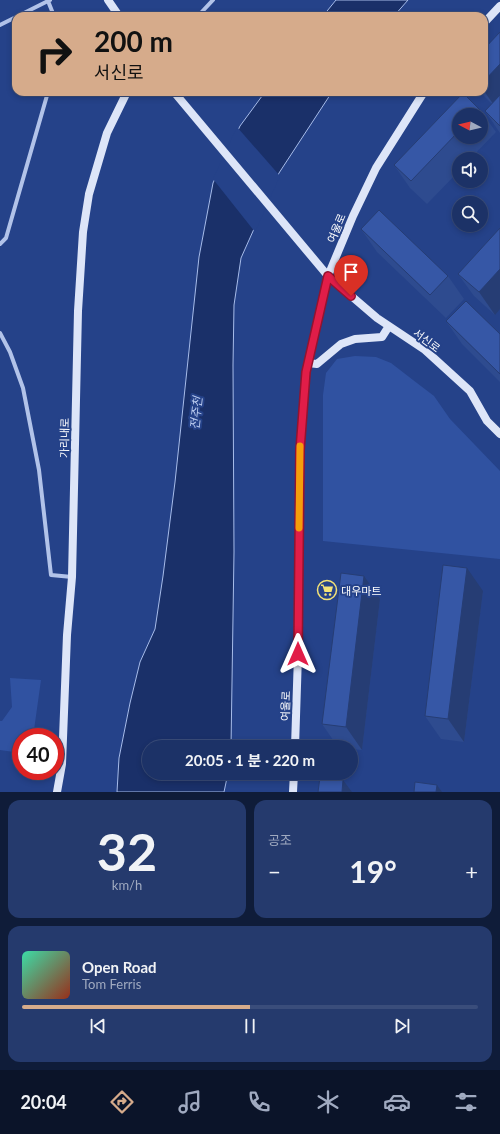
<!DOCTYPE html>
<html lang="ko">
<meta charset="utf-8">
<style>
:root{--surface:#1c3267;--page:#253a6d;--text:#f1f3f6;--muted:#a0aac0;--line:#3a4d7b;--accent:#d6ab8b}
body{margin:0;font-family:Lato,"Noto Sans KR",sans-serif;background:var(--page);color:var(--text);height:100vh;display:flex;flex-direction:column;font-size:15px;white-space:nowrap}
*{box-sizing:border-box;margin:0}
p{font-size:13px;color:var(--muted)}
.icon{flex:none;width:22px;height:22px;fill:none;stroke:currentColor;stroke-width:2;stroke-linecap:round;stroke-linejoin:round}
.map{position:relative;height:792px;overflow:hidden}
.panel{display:flex;flex-direction:column;gap:8px;padding:8px;background:#0f1c39;flex:1}
.panel>*{flex:none}
.banner{position:absolute;left:12px;top:12px;width:476px;height:84px;border-radius:12px;box-shadow:0 2px 6px #0003,0 0 0 1px var(--line);background:#d6ab8b;color:#111;overflow:hidden}
.needle{width:26px;rotate:277deg}
.controls{position:absolute;left:452px;top:108px;display:grid;gap:8px}
.controls a{display:grid;place-items:center;width:36px;height:36px;border-radius:50%;background:var(--surface);box-shadow:0 2px 6px #0003,0 0 0 1px var(--line);font-size:20px}
.speed{position:absolute;left:12px;top:728px;display:flex;gap:8px;font-size:20px;font-weight:700;text-align:center}
.speed>*{display:grid;place-content:center;width:52px;height:52px;border-radius:50%;background:var(--surface);box-shadow:0 2px 6px #0003,0 0 0 1px var(--line);line-height:1}
.speed .limit{border:6px solid #d22;background:#fff;color:#111}
.pin{position:absolute;display:grid;place-items:center;width:34px;height:34px;color:#fff;margin:-41px -17px;border-radius:50% 50% 50% 0;rotate:-45deg;box-shadow:0 0 4px #0007}
.pin .icon{rotate:45deg}
.me{position:absolute;width:44px;margin:-22px;rotate:0deg;stroke-linejoin:round;filter:drop-shadow(0 0 3px #0008)}
.turn{display:flex;align-items:center;gap:14px;height:84px;padding:0 16px;font-size:18px}
.turn .icon{width:52px;height:52px;stroke-width:2.5}
.turn b{display:block;font-size:28px;line-height:34px}
.big{font-size:30px;font-weight:700;line-height:1.1}
.panel .card{flex:1;display:flex;flex-direction:column;justify-content:center;gap:6px;min-width:0;padding:0 14px;border-radius:12px;background:var(--page)}
.panel .dial{align-items:center;gap:0}
.dial b{font-size:52px;line-height:1}
.song{display:flex;align-items:center;gap:12px}
.cover{width:48px;height:48px;border-radius:6px;background:linear-gradient(135deg,hsl(160 70% 55%),hsl(10 70% 35%))}
.played{height:4px;border-radius:2px;background:linear-gradient(90deg,var(--accent) 50%,var(--line) 50%)}
.keys{display:flex;justify-content:space-around;direction:ltr}
.heat{display:flex;justify-content:space-between;align-items:center;font-size:22px;direction:ltr}
.panel .tiles{flex:1;display:grid;gap:8px;grid-template-columns:1fr 1fr}
.card:last-child{grid-column:span 2}
.trip{position:absolute;left:142px;top:740px;width:216px;height:40px;border-radius:20px;background:var(--surface);box-shadow:0 2px 6px #0003,0 0 0 1px var(--line);font-weight:700;line-height:40px;text-align:center}
.tabs{display:flex;height:64px;justify-content:space-around;align-items:center;background:#0b1429;color:var(--muted)}
.tabs .icon{width:28px;height:28px}
.tabs .current{color:var(--accent)}
.tabs b{font-size:18px;color:var(--text)}
.map>svg:first-child{display:block}
.green{fill:#3052a1}
.water{fill:#1a3069;stroke:#a7bcea}
.pier{fill:#254289}
.lines{fill:none;stroke-linecap:round;stroke-linejoin:round}
.street{stroke:#b2c3e9;stroke-width:4}
.secondary{stroke:#dde5f8;stroke-width:8}
.wall{fill:#2e4b8f;fill-rule:evenodd}
.shaded-wall{fill:#263d74}
.building{fill:#3657a6;stroke:#263d74}
.route-casing{stroke:#92132f;stroke-width:10}
.route{stroke:#e11d48;stroke-width:7}
.slow{stroke:#f59e0b;stroke-width:7}
.labels{text-anchor:middle;dominant-baseline:central;stroke-width:4;stroke-linejoin:round;paint-order:stroke}
.street-label{font-size:11px;fill:#fff;stroke:#254289}
.poi-label{font-size:11px;fill:#fff;stroke:#254289;text-anchor:start}
.water-label{font-size:12px;font-style:italic;fill:#becef1;stroke:#254289}
</style>
<div class="map">
<svg width="500" height="792" viewBox="0 0 500 792">
<rect width="100%" height="100%" fill="#254289"/>
<path class="green" d="M 355,356 L 376,357 L 391,363 L 413,380 L 434,396 L 450,419 L 500,471 L 500,559 L 323,541 L 323,395 L 326,373 L 337,359 Z
M 10,678 L 41,680 L 33,737 L 21,737 L 21,753 L 0,750 L 0,721 L 2,721 L 12,707 Z"/>
<path class="water" d="M 336,0 L 408,0 L 394,16 L 323,16 Z
M 265,92 L 332,92 L 279,173 L 241,258 L 234,305 L 233,365 L 234,552 L 231,747 L 149,747 L 149,773 L 228,773 L 224,792 L 117,792 L 119,758 L 130,703 L 140,662 L 155,629 L 163,576 L 175,482 L 199,257 L 213,183 L 240,126 Z"/>
<path class="pier" d="M 237,127 L 280,176 L 255,232 L 213,179 Z"/>
<g class="lines">
<path class="street" d="M 48,1 L 54,16
M 18,16 L 50,0
M 198,16 L 213,0
M 0,25 L 16,17
M 0,244 L 6,238 L 48,92
M 0,333 L 10,352 L 23,388 L 39,470 L 51,575 L 72,577"/>
<path class="secondary" d="M 108,0 L 119,16
M 484,23 L 500,6
M 174,92 L 328,276 L 377,318 L 425,350 L 470,391 L 487,421 L 500,434
M 308,363 L 317,364 L 341,344 L 355,339 L 382,337 L 389,326
M 295,747 L 298,655 L 300,450 L 306,372 L 328,276 L 353,216 L 376,168 L 424,92
M 57,792 L 62,764 L 67,635 L 72,577 L 78,311 L 83,232 L 89,194 L 107,133 L 127,92
M 293,792 L 294,773"/>
</g>
<path class="wall" d="M 500,32 L 500,133 L 485,111 L 492,104 L 480,92 L 484,92 L 484,49 Z
M 463,93 L 480,110 L 496,132 L 470,159 L 459,159 L 459,171 L 427,204 L 410,188 L 394,165 ZM 459,115 L 481,115 L 481,137 L 459,137 Z
M 500,228 L 495,315 L 474,296 L 458,274 Z
M 361,229 L 448,276 L 464,299 L 446,318 L 377,252 Z
M 446,321 L 500,334 L 500,382 L 462,344 Z
M 483,591 L 464,742 L 441,739 L 425,716 Z
M 380,599 L 362,750 L 351,749 L 351,747 L 338,747 L 322,724 Z"/>
<path class="shaded-wall" d="M 500,64 L 500,104 L 496,108 L 484,91 L 484,81 Z
M 500,269 L 500,309 L 495,315 L 479,292 Z
M 467,568 L 483,591 L 464,742 L 448,719 Z
M 364,576 L 380,599 L 362,750 L 346,727 Z
M 343,780 L 352,792 L 342,792 Z
M 437,785 L 442,792 L 436,792 Z"/>
<path class="building" d="M 500,32 L 500,64 L 484,81 L 484,49 Z
M 463,93 L 480,110 L 475,115 L 459,115 L 459,131 L 411,181 L 394,165 Z
M 500,95 L 500,126 L 485,111 Z
M 379,210 L 448,276 L 430,295 L 361,229 Z
M 500,228 L 500,269 L 479,292 L 458,274 Z
M 466,301 L 500,334 L 500,374 L 446,321 Z
M 443,565 L 467,568 L 448,719 L 425,716 Z
M 341,573 L 364,576 L 346,727 L 322,724 Z
M 320,777 L 343,780 L 342,792 L 318,792 Z
M 415,782 L 437,785 L 436,792 L 414,792 Z"/>
<g class="lines">
<g class="route-casing">
<path id="route" d="M 298,654 L 300,450 L 306,372 L 328,276 L 351,296"/>
</g>
<use href="#route" class="route"/>
<path class="slow" d="M 299,528 L 300,446"/>
</g>
<defs>
<g id="supermarket-ring" transform="scale(1)"><circle r="9.5" fill="#254289" stroke="#f3e277" stroke-width="1.5"/><path d="M-6-5.5h2.5l.6 2H6L4.5 2H-2.5L-4.4-4H-6ZM-1.5 3.2a1.3 1.3 0 1 0 .1 0ZM3 3.2a1.3 1.3 0 1 0 .1 0Z" fill="#f3e277"/></g>
</defs>
<g fill-rule="evenodd">
<use href="#supermarket-ring" x="327" y="590"/>
</g>
<g class="labels">
<g class="street-label">
<text transform="translate(336 228) rotate(-67)">여울로</text>
<text transform="translate(427 340) rotate(37)">서신로</text>
<text transform="translate(64 438) rotate(-89)">가리내로</text>
<text transform="translate(285 706) rotate(-88)">여울로</text>
</g>
<g class="poi-label">
<text x="341" y="590">대우마트</text>
</g>
<g class="water-label">
<text transform="translate(196 413) rotate(-84)">전주천</text>
</g>
</g>
</svg>
<div class="controls">
<a><svg class="needle" viewBox="-14 -14 28 28"><path d="M0-13l5 13h-10z" fill="#e53935"/><path d="M0 13l5-13h-10z" fill="#a0aac0"/></svg></a>
<a><svg class="icon" aria-label="sound" viewBox="0 0 24 24"><path d="M4 9h4l5-4v14l-5-4H4zM17 9q2 3 0 6"/></svg></a>
<a><svg class="icon" aria-label="search" viewBox="0 0 24 24"><circle cx="10" cy="10" r="6"/><path d="M15 15l6 6"/></svg></a>
</div>
<div class="speed"><div class="limit">40</div></div>
<div class="pin" style="left:351px;top:296px;background:#d93025"><svg class="icon" aria-label="arrive" viewBox="0 0 24 24"><path d="M6 21V4h12l-3 4 3 4H6"/></svg></div>
<svg class="me" style="left:298px;top:654px" viewBox="-20 -20 40 40"><path d="M0-17L14 15 0 8-14 15z" fill="#e11d48" stroke="#fff" stroke-width="4"/></svg>
<div class="trip">20:05 · 1 분 · 220 m</div>
<div class="banner">
<div class="turn"><svg class="icon" aria-label="right" viewBox="0 0 24 24"><path d="M7 20v-9h11M14 6l5 5-5 5"/></svg><div><b>200 m</b>서신로</div></div>
</div>
</div>
<section class="panel">
<div class="tiles">
<div class="card dial"><b>32</b><p>km/h</p></div>
<div class="card"><p>공조</p>
<div class="heat"><a>−</a><b class="big">19°</b><a>+</a></div>
</div>
<div class="card">
<div class="song"><i class="cover"></i><div><b>Open Road</b><p>Tom Ferris</p></div></div>
<div class="played"></div>
<div class="keys"><svg class="icon" aria-label="previous" viewBox="0 0 24 24"><path d="M18 5L8 12l10 7zM5 5v14"/></svg><svg class="icon" aria-label="pause" viewBox="0 0 24 24"><path d="M8 5v14M16 5v14"/></svg><svg class="icon" aria-label="next" viewBox="0 0 24 24"><path d="M6 5l10 7-10 7zM19 5v14"/></svg></div>
</div>
</div>
</section>
<nav class="tabs">
<b>20:04</b>
<svg class="icon current" aria-label="directions" viewBox="0 0 24 24"><path d="M12 3l9 9-9 9-9-9zM9 14v-3h6M13 9l2 2-2 2"/></svg>
<svg class="icon" aria-label="music" viewBox="0 0 24 24"><path d="M9 18V5l10-2v13"/><circle cx="6" cy="18" r="3"/><circle cx="16" cy="16" r="3"/></svg>
<svg class="icon" aria-label="phone" viewBox="0 0 24 24"><path d="M5 4h4l2 5-3 2q2 4 5 5l2-3 5 2v4C11 20 4 13 5 4z"/></svg>
<svg class="icon" aria-label="climate" viewBox="0 0 24 24"><path d="M12 3v18M4 7l16 10M4 17L20 7"/></svg>
<svg class="icon" aria-label="car" viewBox="0 0 24 24"><path d="M5 17H2v-5l4-1 3-4h7l3 4 3 1v5h-3M9 17h6M6 11h13"/><circle cx="7" cy="17" r="2"/><circle cx="17" cy="17" r="2"/></svg>
<svg class="icon" aria-label="filters" viewBox="0 0 24 24"><path d="M4 7h16M4 17h16"/><circle cx="9" cy="7" r="2"/><circle cx="15" cy="17" r="2"/></svg>
</nav>
